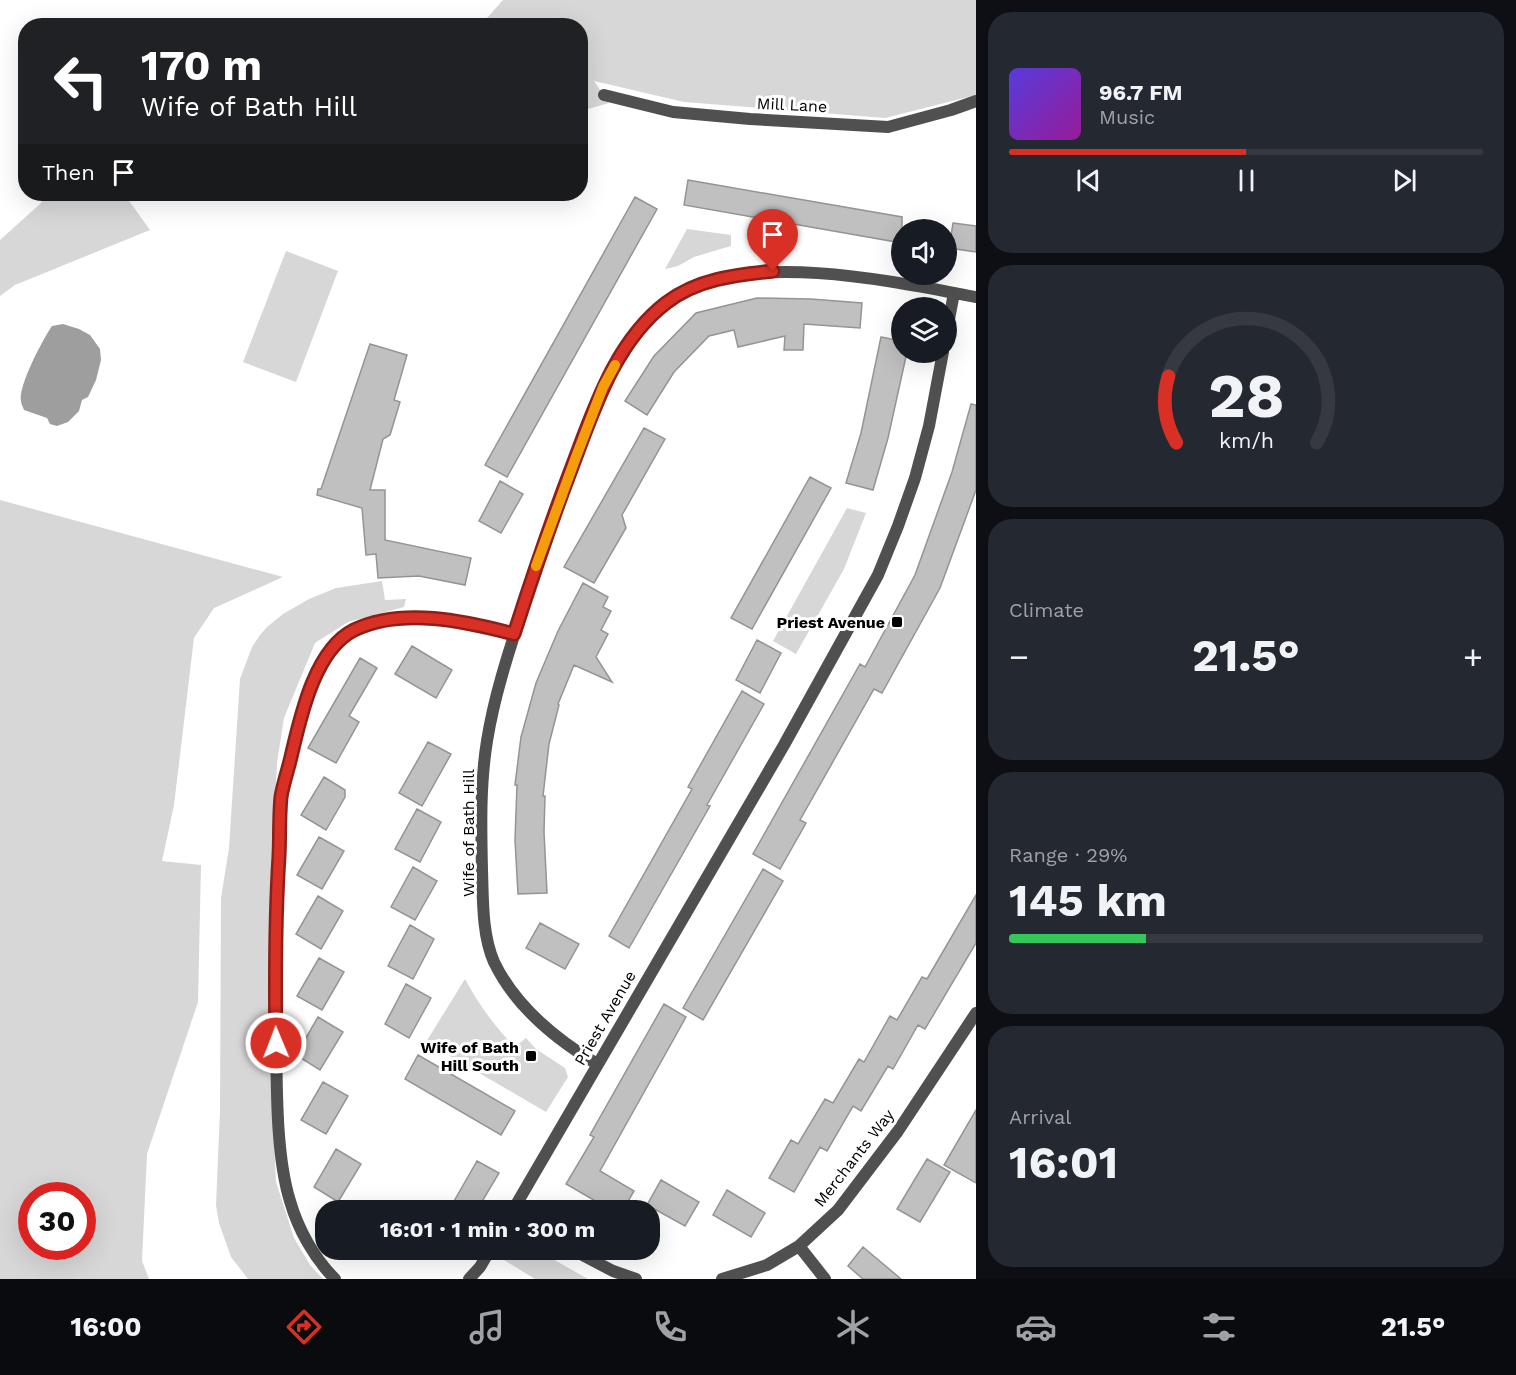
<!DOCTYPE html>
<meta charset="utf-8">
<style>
:root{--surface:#171b24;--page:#242831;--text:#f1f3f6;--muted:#9ea1a6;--line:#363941;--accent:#d93025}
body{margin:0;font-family:"Work Sans",sans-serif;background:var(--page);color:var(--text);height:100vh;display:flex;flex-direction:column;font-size:22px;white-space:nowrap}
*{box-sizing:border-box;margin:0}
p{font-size:20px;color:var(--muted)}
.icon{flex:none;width:33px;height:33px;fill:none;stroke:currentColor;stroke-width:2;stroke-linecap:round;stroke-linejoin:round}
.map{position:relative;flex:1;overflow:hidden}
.drawer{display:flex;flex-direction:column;gap:12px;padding:12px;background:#0d0f14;width:540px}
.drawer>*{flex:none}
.hud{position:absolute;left:18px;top:18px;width:570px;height:183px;border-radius:24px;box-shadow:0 6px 24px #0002;background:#202124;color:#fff;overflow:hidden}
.buttons{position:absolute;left:891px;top:219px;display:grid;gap:12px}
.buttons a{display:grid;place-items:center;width:66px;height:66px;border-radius:50%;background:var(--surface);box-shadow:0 6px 24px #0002;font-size:30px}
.speed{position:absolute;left:18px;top:1182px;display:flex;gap:12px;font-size:30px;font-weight:700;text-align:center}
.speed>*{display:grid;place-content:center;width:78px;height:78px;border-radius:50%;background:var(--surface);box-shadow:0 6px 24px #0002;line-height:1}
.speed .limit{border:9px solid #d22;background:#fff;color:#111}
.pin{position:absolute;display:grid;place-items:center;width:51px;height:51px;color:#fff;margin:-62px -26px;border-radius:50% 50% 50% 0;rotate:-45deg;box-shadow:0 0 6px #0007}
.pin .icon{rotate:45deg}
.me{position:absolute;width:66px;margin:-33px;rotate:359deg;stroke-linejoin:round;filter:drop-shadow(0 0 4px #0008)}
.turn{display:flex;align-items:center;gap:21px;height:126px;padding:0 24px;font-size:27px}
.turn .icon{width:78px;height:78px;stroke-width:2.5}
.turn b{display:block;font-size:42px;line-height:51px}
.then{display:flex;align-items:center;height:57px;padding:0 24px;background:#0003;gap:12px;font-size:22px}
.big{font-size:45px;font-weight:700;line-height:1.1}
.drawer .widget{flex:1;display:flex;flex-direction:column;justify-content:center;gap:9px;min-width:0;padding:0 21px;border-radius:24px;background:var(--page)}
.drawer .dial{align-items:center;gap:0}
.dial svg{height:156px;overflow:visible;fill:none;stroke:var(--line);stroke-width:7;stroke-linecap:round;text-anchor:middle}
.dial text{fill:var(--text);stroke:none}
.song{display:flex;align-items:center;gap:18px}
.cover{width:72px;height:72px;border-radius:9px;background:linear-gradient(135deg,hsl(250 70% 55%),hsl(300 70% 35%))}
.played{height:6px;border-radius:3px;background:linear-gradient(90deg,var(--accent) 50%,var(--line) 50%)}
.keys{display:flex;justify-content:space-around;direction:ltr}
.heat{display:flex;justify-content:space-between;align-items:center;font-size:33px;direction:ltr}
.charge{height:9px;border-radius:4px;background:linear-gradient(90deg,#34c759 29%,var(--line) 0)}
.trip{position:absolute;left:315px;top:1200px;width:345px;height:60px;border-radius:24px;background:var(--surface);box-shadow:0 6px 24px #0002;font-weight:700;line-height:60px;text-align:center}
.tab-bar{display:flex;height:96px;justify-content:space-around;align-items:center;background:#090b0e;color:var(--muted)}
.tab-bar .icon{width:42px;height:42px}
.tab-bar .selected{color:var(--accent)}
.tab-bar b{font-size:27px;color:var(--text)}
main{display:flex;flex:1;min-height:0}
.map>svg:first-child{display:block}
.green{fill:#d7d7d7;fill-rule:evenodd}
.water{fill:#9e9e9e}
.building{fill:#c0c0c0;stroke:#949494;stroke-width:1.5}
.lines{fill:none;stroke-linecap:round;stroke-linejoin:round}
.minor{stroke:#505050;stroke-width:12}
.route-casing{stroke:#8d1f18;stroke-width:15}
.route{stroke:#d93025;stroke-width:10}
.slow{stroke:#f59e0b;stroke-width:10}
.poi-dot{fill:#000;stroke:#fff;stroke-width:2}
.labels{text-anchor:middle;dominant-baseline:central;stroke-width:6;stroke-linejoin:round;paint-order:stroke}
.street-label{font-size:16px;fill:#000;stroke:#fff}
.poi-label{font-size:16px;font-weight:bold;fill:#000;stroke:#fff;text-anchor:end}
</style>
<main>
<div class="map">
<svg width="976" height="1279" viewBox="0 0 976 1279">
<rect width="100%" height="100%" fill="#fff"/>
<path class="green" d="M 503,0 L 976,0 L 976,95 L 885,118 L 684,102 L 594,81 L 609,103 L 581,111 L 580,26 L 480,26 Z
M 48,194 L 127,194 L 127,198 L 150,230 L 15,285 L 0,296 L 0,240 L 40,204 Z
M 687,229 L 731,235 L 731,246 L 694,257 L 678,266 L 665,269 Z
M 286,251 L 338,271 L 296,382 L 243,362 Z
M 0,500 L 283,577 L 214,608 L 194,638 L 174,805 L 162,861 L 201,865 L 198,1002 L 147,1154 L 142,1261 L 149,1279 L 0,1279 ZM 32,1196 L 82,1196 L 82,1246 L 32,1246 Z
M 847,508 L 866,513 L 844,569 L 796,654 L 773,641 Z
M 382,581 L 385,600 L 406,599 L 404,607 L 348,622 L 315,643 L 284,718 L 277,763 L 270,893 L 269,1031 L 276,1182 L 294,1238 L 310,1265 L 323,1279 L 248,1279 L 231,1257 L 219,1223 L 216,1205 L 220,1111 L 221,898 L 229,848 L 240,679 L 252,647 L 260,635 L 267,627 L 283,614 L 309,599 L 336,588 Z
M 465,979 C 479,1005 495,1027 515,1047 L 526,1038 L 536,1049 L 565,1068 L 568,1077 L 546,1112 L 426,1042 Z
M 509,1250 L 537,1250 L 588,1279 L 535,1279 L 504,1260 Z"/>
<path class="water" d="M 63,324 L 79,329 L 90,335 L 100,349 L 101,360 L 96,380 L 88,397 L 82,400 L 79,411 L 68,422 L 57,426 L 50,424 L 47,418 L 24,410 C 23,407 21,404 21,401 C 18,386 43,339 52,326 Z"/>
<path class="building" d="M 688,180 L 902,217 L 902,243 L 684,205 Z
M 635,197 L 657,209 L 507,477 L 485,465 Z
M 953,223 L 976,226 L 976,252 L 949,248 Z
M 757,298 L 811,299 L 862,303 L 860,328 L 804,324 L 803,350 L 784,350 L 785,336 L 738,347 L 734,330 L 709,336 L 674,372 L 647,415 L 625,401 L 654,356 L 696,313 Z
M 881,337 L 902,341 L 902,352 L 907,352 L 888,438 L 873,490 L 846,483 L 861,433 Z
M 370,344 L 407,355 L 394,400 L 400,402 L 390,435 L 383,439 L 370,490 L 385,490 L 385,540 L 471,558 L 465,585 L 419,576 L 378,578 L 376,554 L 366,555 L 362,508 L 317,495 L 318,489 L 321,489 Z
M 971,404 L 976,405 L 976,490 L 940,588 L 882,693 L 874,689 L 800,820 L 806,823 L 780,869 L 753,854 L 860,664 L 865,667 L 915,575 L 952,472 Z
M 644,428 L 665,439 L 622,515 L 626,528 L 594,583 L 564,567 Z
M 810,477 L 831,488 L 752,629 L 731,618 Z
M 500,481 L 523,494 L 501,533 L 479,521 Z
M 583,583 L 608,597 L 603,607 L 611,611 L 601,630 L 608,634 L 596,657 L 612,682 L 574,665 L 558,704 L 559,705 L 549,744 L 543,796 L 545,796 L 544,832 L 547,893 L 518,894 L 515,840 L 517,785 L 515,785 L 521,737 L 536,683 L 558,631 Z
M 757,640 L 781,653 L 760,693 L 736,680 Z
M 412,646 L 452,670 L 436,698 L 395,674 Z
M 360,658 L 377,668 L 349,716 L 359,722 L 336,763 L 308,748 Z
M 742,691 L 764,704 L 707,805 L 710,806 L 629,948 L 609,936 L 692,789 L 688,787 Z
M 428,742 L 451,754 L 422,806 L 399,793 Z
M 324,777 L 345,790 L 345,797 L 326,830 L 301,815 Z
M 417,809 L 441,822 L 420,862 L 395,849 Z
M 319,837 L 344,851 L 322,889 L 297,875 Z
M 413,867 L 437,881 L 415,920 L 391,907 Z
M 763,869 L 783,881 L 703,1020 L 683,1008 Z
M 976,895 L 976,943 L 925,1029 L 918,1025 L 893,1069 L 888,1066 L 861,1111 L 853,1106 L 827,1151 L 820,1147 L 794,1192 L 769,1178 L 791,1140 L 798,1144 L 825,1099 L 833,1103 L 859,1059 L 864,1062 L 890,1016 L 897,1020 L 922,977 L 927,979 Z
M 318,896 L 343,911 L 321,949 L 296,934 Z
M 540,923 L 579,944 L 565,969 L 526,948 Z
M 410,925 L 434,939 L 413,979 L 388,966 Z
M 319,958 L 344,972 L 322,1010 L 297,996 Z
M 406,984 L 431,998 L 409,1038 L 385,1024 Z
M 664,1004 L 686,1017 L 600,1171 L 634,1191 L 623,1210 L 611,1210 L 566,1184 L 594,1137 L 590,1135 Z
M 318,1017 L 343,1032 L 320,1070 L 296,1055 Z
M 418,1055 L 515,1111 L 501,1135 L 405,1079 Z
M 323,1082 L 348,1096 L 326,1134 L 301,1120 Z
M 976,1110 L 976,1183 L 944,1165 Z
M 336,1149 L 361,1164 L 338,1202 L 314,1187 Z
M 927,1159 L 950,1172 L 920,1222 L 897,1209 Z
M 477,1161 L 499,1173 L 477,1210 L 449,1210 Z
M 661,1180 L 699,1202 L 685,1226 L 647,1205 Z
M 727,1190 L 765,1213 L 751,1237 L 713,1215 Z
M 863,1247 L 901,1279 L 863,1279 L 848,1266 Z"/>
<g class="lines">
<path class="minor" d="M 604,95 L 673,112 L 750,119 L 888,127 L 951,110 L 976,101
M 946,335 L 954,293
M 597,1064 C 557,1040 515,1006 494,962 C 482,935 483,899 482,870 C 481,827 480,784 487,741 C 494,697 508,654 522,611 C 536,566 551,522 568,478 C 584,437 598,393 621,354 C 637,329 660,303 687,290 C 763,253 895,282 976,297
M 513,1210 L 784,745 L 878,575 L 898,526 L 915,478 L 929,426 L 943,352
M 799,1246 L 825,1279
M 573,1250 L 613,1271 L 636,1279
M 335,1279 C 314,1258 298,1229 290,1201 C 275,1152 277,1080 276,1029 C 275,973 276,917 278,861 C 279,840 278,818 281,797 C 283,784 288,770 291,757 C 301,715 312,659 350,633 C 377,614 439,616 470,623 C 485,626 500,631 514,634
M 469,1279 L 480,1267 L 490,1250
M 722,1279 L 767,1265 L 799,1246 L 838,1210 L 898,1131 L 976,1013"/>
</g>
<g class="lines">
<g class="route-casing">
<path id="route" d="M 276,1043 C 275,981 275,919 279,856 C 280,837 279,817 281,797 C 283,784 288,770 291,757 C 300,719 314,650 354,630 C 402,607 465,621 514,634 C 532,578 551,522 572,467 C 594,409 615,342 666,303 C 697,279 735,275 773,271"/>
</g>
<use href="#route" class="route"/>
<path class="slow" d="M 536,566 L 576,457 L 603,387 L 615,365"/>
</g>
<g class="poi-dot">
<rect x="891" y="616" width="12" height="12" rx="3"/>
<rect x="525" y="1050" width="12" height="12" rx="3"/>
</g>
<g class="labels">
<g class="street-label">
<text transform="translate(792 105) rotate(3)">Mill Lane</text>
<text transform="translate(468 833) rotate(-90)">Wife of Bath Hill</text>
<text transform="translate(605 1018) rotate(-60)">Priest Avenue</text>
<text transform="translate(854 1158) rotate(-52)">Merchants Way</text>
</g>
<g class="poi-label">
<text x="885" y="622">Priest Avenue</text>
<text x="519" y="1047">Wife of Bath<tspan x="519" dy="18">Hill South</tspan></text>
</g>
</g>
</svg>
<div class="buttons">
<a><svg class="icon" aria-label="sound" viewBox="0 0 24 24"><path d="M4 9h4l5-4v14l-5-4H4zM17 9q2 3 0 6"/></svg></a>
<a><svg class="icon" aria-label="layers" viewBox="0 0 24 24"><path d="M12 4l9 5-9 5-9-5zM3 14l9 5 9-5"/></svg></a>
</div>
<div class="speed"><div class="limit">30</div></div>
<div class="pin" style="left:773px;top:271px;background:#d93025"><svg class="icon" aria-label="arrive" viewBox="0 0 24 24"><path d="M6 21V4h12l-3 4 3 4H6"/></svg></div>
<svg class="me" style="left:276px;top:1043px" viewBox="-20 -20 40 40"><circle r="17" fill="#d93025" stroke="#fff" stroke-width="3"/><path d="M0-11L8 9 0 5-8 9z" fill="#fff"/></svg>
<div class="trip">16:01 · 1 min · 300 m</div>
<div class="hud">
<div class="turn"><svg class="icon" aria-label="left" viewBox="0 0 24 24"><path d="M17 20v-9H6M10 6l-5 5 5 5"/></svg><div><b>170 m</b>Wife of Bath Hill</div></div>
<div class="then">Then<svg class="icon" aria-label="arrive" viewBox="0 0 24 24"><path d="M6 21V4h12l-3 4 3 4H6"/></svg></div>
</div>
</div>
<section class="drawer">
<div class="widget">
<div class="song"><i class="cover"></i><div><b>96.7 FM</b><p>Music</p></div></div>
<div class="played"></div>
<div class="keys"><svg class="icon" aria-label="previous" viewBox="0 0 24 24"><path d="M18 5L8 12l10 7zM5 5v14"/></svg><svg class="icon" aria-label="pause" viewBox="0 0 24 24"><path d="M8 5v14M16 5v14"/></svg><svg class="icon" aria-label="next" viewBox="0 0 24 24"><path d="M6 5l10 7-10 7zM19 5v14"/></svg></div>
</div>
<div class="widget dial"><svg viewBox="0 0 100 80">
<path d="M14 69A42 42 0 1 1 86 69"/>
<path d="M14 69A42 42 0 0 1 10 35" stroke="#d93025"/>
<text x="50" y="56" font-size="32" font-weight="700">28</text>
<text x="50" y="72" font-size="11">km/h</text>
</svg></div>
<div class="widget"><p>Climate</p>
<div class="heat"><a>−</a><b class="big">21.5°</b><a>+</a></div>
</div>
<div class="widget"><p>Range · 29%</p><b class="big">145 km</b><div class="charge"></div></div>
<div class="widget"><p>Arrival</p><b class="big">16:01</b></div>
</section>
</main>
<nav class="tab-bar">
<b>16:00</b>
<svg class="icon selected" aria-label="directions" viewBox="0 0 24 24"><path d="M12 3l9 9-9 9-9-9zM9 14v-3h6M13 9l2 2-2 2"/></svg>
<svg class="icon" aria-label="music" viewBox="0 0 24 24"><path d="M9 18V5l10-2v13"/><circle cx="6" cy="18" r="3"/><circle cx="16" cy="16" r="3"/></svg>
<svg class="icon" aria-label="phone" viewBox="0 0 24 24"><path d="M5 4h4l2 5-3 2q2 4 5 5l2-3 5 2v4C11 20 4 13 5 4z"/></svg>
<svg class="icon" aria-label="climate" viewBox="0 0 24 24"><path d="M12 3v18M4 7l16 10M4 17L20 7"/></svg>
<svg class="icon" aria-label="car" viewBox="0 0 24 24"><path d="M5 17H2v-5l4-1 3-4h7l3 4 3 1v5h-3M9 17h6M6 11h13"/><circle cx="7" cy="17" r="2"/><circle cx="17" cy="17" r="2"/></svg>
<svg class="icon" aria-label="filters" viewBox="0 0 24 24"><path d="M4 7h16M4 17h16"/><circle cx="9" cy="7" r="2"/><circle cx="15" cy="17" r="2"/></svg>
<b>21.5°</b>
</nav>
